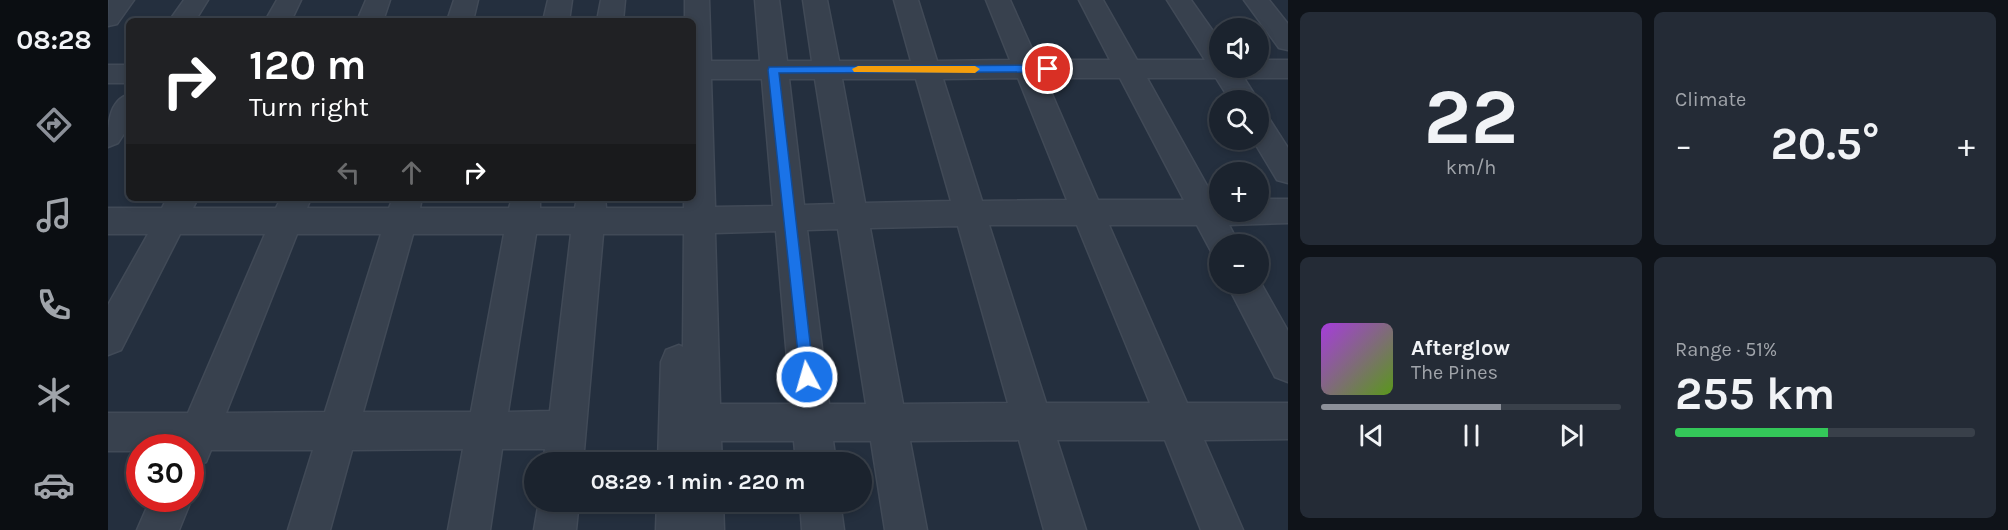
<!DOCTYPE html>
<meta charset="utf-8">
<style>
:root{--surface:#1b232e;--page:#242b36;--text:#f1f3f6;--muted:#a0a4aa;--line:#39404a;--accent:#8c9099}
body{margin:0;font-family:Karla,sans-serif;background:var(--page);color:var(--text);height:100vh;display:flex;flex-direction:column;font-size:22px;white-space:nowrap}
*{box-sizing:border-box;margin:0}
p{font-size:20px;color:var(--muted)}
.icon{flex:none;width:33px;height:33px;fill:none;stroke:currentColor;stroke-width:2;stroke-linecap:round;stroke-linejoin:round}
.map{position:relative;flex:1;overflow:hidden}
.sheet{display:flex;flex-direction:column;gap:12px;padding:12px;background:#0f1319;width:720px}
.sheet>*{flex:none}
.banner{position:absolute;left:18px;top:18px;width:570px;height:183px;border-radius:9px;box-shadow:0 3px 9px #0003,0 0 0 2px var(--line);background:#202124;color:#fff;overflow:hidden}
.fabs{position:absolute;left:1101px;top:18px;display:grid;gap:12px}
.fabs a{display:grid;place-items:center;width:60px;height:60px;border-radius:50%;background:var(--surface);box-shadow:0 3px 9px #0003,0 0 0 2px var(--line);font-size:30px}
.speed{position:absolute;left:18px;top:434px;display:flex;gap:12px;font-size:30px;font-weight:700;text-align:center}
.speed>*{display:grid;place-content:center;width:78px;height:78px;border-radius:50%;background:var(--surface);box-shadow:0 3px 9px #0003,0 0 0 2px var(--line);line-height:1}
.speed .limit{border:9px solid #d22;background:#fff;color:#111}
.pin{position:absolute;display:grid;place-items:center;width:51px;height:51px;color:#fff;margin:-26px;border:3px solid #fff;border-radius:50%;box-shadow:0 2px 6px #0007}
.me{position:absolute;width:66px;margin:-33px;rotate:354deg;stroke-linejoin:round;filter:drop-shadow(0 0 4px #0008)}
.turn{display:flex;align-items:center;gap:21px;height:126px;padding:0 24px;font-size:27px}
.turn .icon{width:78px;height:78px;stroke-width:2.5}
.turn b{display:block;font-size:42px;line-height:51px}
.lanes{display:flex;align-items:center;height:57px;padding:0 24px;background:#0003;justify-content:center;gap:30px;direction:ltr}
.lanes .off{opacity:.35}
.big{font-size:45px;font-weight:700;line-height:1.1}
.sheet .tile{flex:1;display:flex;flex-direction:column;justify-content:center;gap:9px;min-width:0;padding:0 21px;border-radius:9px;background:var(--page)}
.sheet .dial{align-items:center;gap:0}
.dial b{font-size:78px;line-height:1}
.song{display:flex;align-items:center;gap:18px}
.cover{width:72px;height:72px;border-radius:9px;background:linear-gradient(135deg,hsl(280 70% 55%),hsl(90 70% 35%))}
.played{height:6px;border-radius:3px;background:linear-gradient(90deg,var(--accent) 60%,var(--line) 60%)}
.keys{display:flex;justify-content:space-around;direction:ltr}
.heat{display:flex;justify-content:space-between;align-items:center;font-size:33px;direction:ltr}
.charge{height:9px;border-radius:4px;background:linear-gradient(90deg,#34c759 51%,var(--line) 0)}
.sheet .tiles{flex:1;display:grid;gap:12px;grid-template-columns:repeat(2,1fr)}
.trip{position:absolute;left:416px;top:452px;width:348px;height:60px;border-radius:30px;background:var(--surface);box-shadow:0 3px 9px #0003,0 0 0 2px var(--line);font-weight:700;line-height:60px;text-align:center}
main{display:flex;flex:1;min-height:0}
.dock{display:flex;flex-direction:column;width:108px;justify-content:space-around;align-items:center;background:#0b0e12;color:var(--muted)}
.dock .icon{width:42px;height:42px}
.dock .active{color:var(--accent)}
.dock b{font-size:27px;color:var(--text)}
.map>svg:first-child{display:block}
.lines{fill:none;stroke-linecap:round;stroke-linejoin:round}
.minor-casing{stroke:#414a57;stroke-width:3}
.minor{fill:#38414e;fill-rule:evenodd}
.route{fill:#1a73e8;stroke:#114b97;stroke-width:1.5}
.slow{fill:#f59e0b}
</style>
<main>
<nav class="dock">
<b>08:28</b>
<svg class="icon active" aria-label="directions" viewBox="0 0 24 24"><path d="M12 3l9 9-9 9-9-9zM9 14v-3h6M13 9l2 2-2 2"/></svg>
<svg class="icon" aria-label="music" viewBox="0 0 24 24"><path d="M9 18V5l10-2v13"/><circle cx="6" cy="18" r="3"/><circle cx="16" cy="16" r="3"/></svg>
<svg class="icon" aria-label="phone" viewBox="0 0 24 24"><path d="M5 4h4l2 5-3 2q2 4 5 5l2-3 5 2v4C11 20 4 13 5 4z"/></svg>
<svg class="icon" aria-label="climate" viewBox="0 0 24 24"><path d="M12 3v18M4 7l16 10M4 17L20 7"/></svg>
<svg class="icon" aria-label="car" viewBox="0 0 24 24"><path d="M5 17H2v-5l4-1 3-4h7l3 4 3 1v5h-3M9 17h6M6 11h13"/><circle cx="7" cy="17" r="2"/><circle cx="17" cy="17" r="2"/></svg>
</nav>
<div class="map">
<svg width="1180" height="530" viewBox="0 0 1180 530">
<rect width="100%" height="100%" fill="#242f3e"/>
<g class="lines">
<g class="minor-casing">
<path id="minor" d="M 1,0 L 26,0 L 9,24 L 0,26 Z
M 76,0 L 100,0 L 87,21 L 61,21 Z
M 169,0 L 193,0 L 183,21 L 157,21 Z
M 258,0 L 282,0 L 275,21 L 249,21 Z
M 346,0 L 370,0 L 365,21 L 339,21 Z
M 440,0 L 464,0 L 461,21 L 435,21 Z
M 493,0 L 517,0 L 515,21 L 489,21 Z
M 577,0 L 601,0 L 603,61 L 652,61 L 647,0 L 671,0 L 679,61 L 704,61 L 695,0 L 719,0 L 731,61 L 803,61 L 786,0 L 810,0 L 829,61 L 902,60 L 878,0 L 902,0 L 929,60 L 1002,60 L 971,0 L 995,0 L 1029,60 L 1097,60 L 1059,0 L 1083,0 L 1112,41 L 1112,68 L 1150,68 L 1150,60 L 1180,60 L 1180,78 L 1136,78 L 1150,100 L 1122,100 L 1108,78 L 1039,78 L 1107,200 L 1112,200 L 1112,212 L 1150,212 L 1150,199 L 1180,199 L 1180,223 L 1121,225 L 1131,244 L 1112,244 L 1112,256 L 1104,253 L 1089,225 L 1001,225 L 1079,403 L 1180,403 L 1180,439 L 1096,440 L 1135,530 L 1093,530 L 1057,440 L 949,440 L 978,530 L 936,530 L 911,440 L 802,441 L 819,530 L 777,530 L 763,441 L 725,441 L 728,462 L 688,462 L 686,441 L 613,441 L 614,462 L 550,462 L 553,362 L 558,350 L 571,345 L 575,347 L 576,234 L 495,234 L 475,462 L 435,462 L 437,449 L 394,449 L 382,530 L 340,530 L 355,449 L 244,450 L 222,530 L 180,530 L 205,450 L 103,450 L 98,462 L 84,467 L 82,447 L 32,447 L 32,451 L 0,451 L 0,413 L 80,413 L 157,234 L 72,234 L 13,350 L 0,355 L 0,305 L 40,234 L 0,234 L 0,208 L 54,208 L 59,198 L 90,198 L 85,208 L 168,208 L 173,198 L 203,198 L 199,208 L 281,208 L 285,198 L 311,198 L 313,203 L 312,208 L 401,208 L 404,198 L 432,198 L 432,208 L 467,208 L 469,198 L 497,198 L 498,208 L 576,208 L 576,198 L 585,198 L 585,21 L 577,21 ZM 910,78 L 959,200 L 874,201 L 835,79 ZM 937,78 L 1012,78 L 1076,200 L 990,200 ZM 603,79 L 654,79 L 665,206 L 607,207 ZM 681,79 L 707,79 L 727,204 L 696,205 ZM 734,79 L 808,79 L 843,201 L 757,203 ZM 881,225 L 969,225 L 1042,403 L 938,403 ZM 850,226 L 900,403 L 795,404 L 762,228 ZM 730,229 L 758,404 L 721,404 L 699,230 ZM 668,231 L 683,404 L 612,404 L 607,233 ZM 189,234 L 273,234 L 217,412 L 118,413 ZM 305,234 L 396,234 L 363,412 L 255,412 ZM 428,234 L 463,234 L 442,411 L 400,412 Z
M 1136,0 L 1161,0 L 1180,24 L 1180,50 L 1171,48 Z
M 0,65 L 21,65 L 21,83 L 0,83 Z
M 21,94 L 21,126 L 10,143 L 0,147 C 0,125 0,101 21,94 Z
M 1150,114 L 1160,117 L 1180,148 L 1180,183 L 1169,180 L 1145,140 L 1150,140 Z
M 1150,278 L 1180,331 L 1180,382 L 1167,377 L 1119,284 L 1150,284 Z
M 82,494 L 84,498 L 71,530 L 29,530 L 43,498 L 82,498 Z
M 431,501 L 471,501 L 468,530 L 426,530 Z
M 549,501 L 615,501 L 616,530 L 548,530 Z
M 692,501 L 732,501 L 736,530 L 694,530 Z"/>
</g>
<use href="#minor" class="minor"/>
</g>
<path class="route" d="M 940,65 L 945,69 L 943,72 L 671,73 L 706,377 L 704,382 L 699,384 L 693,382 L 660,70 L 661,67 Z"/>
<path class="slow" d="M 750,66 L 867,66 L 872,69 L 867,73 L 746,72 L 744,69 Z"/>
</svg>
<div class="fabs">
<a><svg class="icon" aria-label="sound" viewBox="0 0 24 24"><path d="M4 9h4l5-4v14l-5-4H4zM17 9q2 3 0 6"/></svg></a>
<a><svg class="icon" aria-label="search" viewBox="0 0 24 24"><circle cx="10" cy="10" r="6"/><path d="M15 15l6 6"/></svg></a>
<a>+</a>
<a>−</a>
</div>
<div class="speed"><div class="limit">30</div></div>
<div class="pin" style="left:940px;top:69px;background:#d93025"><svg class="icon" aria-label="arrive" viewBox="0 0 24 24"><path d="M6 21V4h12l-3 4 3 4H6"/></svg></div>
<svg class="me" style="left:699px;top:377px" viewBox="-20 -20 40 40"><circle r="17" fill="#1a73e8" stroke="#fff" stroke-width="3"/><path d="M0-11L8 9 0 5-8 9z" fill="#fff"/></svg>
<div class="trip">08:29 · 1 min · 220 m</div>
<div class="banner">
<div class="turn"><svg class="icon" aria-label="right" viewBox="0 0 24 24"><path d="M7 20v-9h11M14 6l5 5-5 5"/></svg><div><b>120 m</b>Turn right</div></div>
<div class="lanes"><svg class="icon off" aria-label="left" viewBox="0 0 24 24"><path d="M17 20v-9H6M10 6l-5 5 5 5"/></svg><svg class="icon off" aria-label="ahead" viewBox="0 0 24 24"><path d="M12 20V5M6 11l6-6 6 6"/></svg><svg class="icon" aria-label="right" viewBox="0 0 24 24"><path d="M7 20v-9h11M14 6l5 5-5 5"/></svg></div>
</div>
</div>
<section class="sheet">
<div class="tiles">
<div class="tile dial"><b>22</b><p>km/h</p></div>
<div class="tile"><p>Climate</p>
<div class="heat"><a>−</a><b class="big">20.5°</b><a>+</a></div>
</div>
<div class="tile">
<div class="song"><i class="cover"></i><div><b>Afterglow</b><p>The Pines</p></div></div>
<div class="played"></div>
<div class="keys"><svg class="icon" aria-label="previous" viewBox="0 0 24 24"><path d="M18 5L8 12l10 7zM5 5v14"/></svg><svg class="icon" aria-label="pause" viewBox="0 0 24 24"><path d="M8 5v14M16 5v14"/></svg><svg class="icon" aria-label="next" viewBox="0 0 24 24"><path d="M6 5l10 7-10 7zM19 5v14"/></svg></div>
</div>
<div class="tile"><p>Range · 51%</p><b class="big">255 km</b><div class="charge"></div></div>
</div>
</section>
</main>
